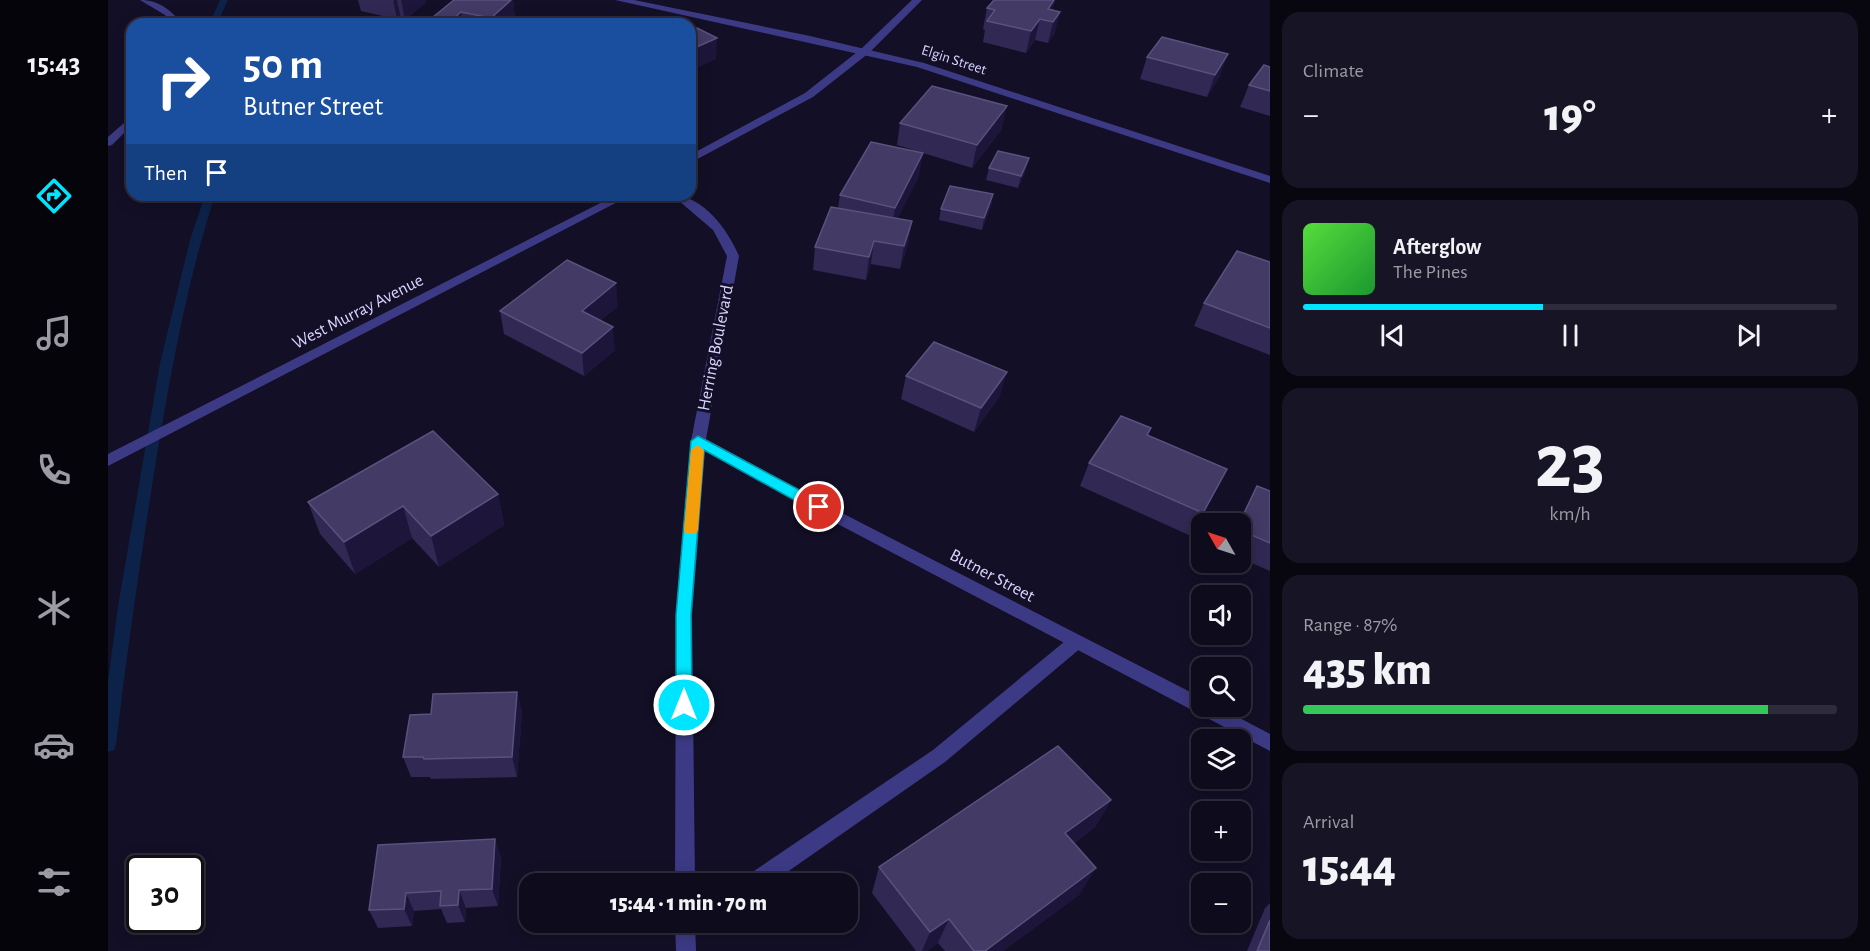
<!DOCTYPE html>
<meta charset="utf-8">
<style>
:root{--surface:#0e0b1c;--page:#171425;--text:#f1f3f6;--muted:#9b9ba3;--line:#2e2b3b;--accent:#00e5ff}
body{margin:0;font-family:"Alegreya Sans",sans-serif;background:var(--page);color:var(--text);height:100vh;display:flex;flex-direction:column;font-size:22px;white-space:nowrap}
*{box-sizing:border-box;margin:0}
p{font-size:20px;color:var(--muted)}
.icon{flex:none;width:33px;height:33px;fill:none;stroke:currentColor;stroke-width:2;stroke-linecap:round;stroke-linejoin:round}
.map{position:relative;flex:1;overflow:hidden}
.details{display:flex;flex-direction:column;gap:12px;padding:12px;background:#08060f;width:600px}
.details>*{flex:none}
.top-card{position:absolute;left:18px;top:18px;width:570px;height:183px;border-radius:18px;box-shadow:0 3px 15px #0003,0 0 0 2px var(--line);background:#1a4fa0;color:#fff;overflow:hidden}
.needle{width:39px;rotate:309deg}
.controls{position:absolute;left:1083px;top:513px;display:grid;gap:12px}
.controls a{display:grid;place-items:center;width:60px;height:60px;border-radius:12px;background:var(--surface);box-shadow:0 3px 15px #0003,0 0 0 2px var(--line);font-size:30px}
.speed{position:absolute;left:18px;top:855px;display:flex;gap:12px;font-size:30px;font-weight:700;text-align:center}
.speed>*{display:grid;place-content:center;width:78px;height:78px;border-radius:50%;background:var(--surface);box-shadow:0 3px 15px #0003,0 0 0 2px var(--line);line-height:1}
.speed .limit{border:3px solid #111;border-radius:9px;background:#fff;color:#111}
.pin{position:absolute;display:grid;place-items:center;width:51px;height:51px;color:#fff;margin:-26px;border:3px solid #fff;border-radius:50%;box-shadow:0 2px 6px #0007}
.me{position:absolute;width:66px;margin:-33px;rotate:0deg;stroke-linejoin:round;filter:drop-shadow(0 0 4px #0008)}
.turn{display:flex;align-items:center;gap:21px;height:126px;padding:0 18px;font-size:27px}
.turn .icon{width:78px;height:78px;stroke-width:2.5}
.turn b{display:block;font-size:42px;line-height:51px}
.then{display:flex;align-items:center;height:57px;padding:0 18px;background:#0003;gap:12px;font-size:22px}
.big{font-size:45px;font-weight:800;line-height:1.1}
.details .widget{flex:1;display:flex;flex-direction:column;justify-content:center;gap:9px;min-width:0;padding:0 21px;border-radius:18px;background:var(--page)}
.details .dial{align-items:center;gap:0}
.dial b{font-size:78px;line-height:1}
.song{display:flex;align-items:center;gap:18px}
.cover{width:72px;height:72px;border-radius:9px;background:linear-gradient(135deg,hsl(110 70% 55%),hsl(130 70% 35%))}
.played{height:6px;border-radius:3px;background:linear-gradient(90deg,var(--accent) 45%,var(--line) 45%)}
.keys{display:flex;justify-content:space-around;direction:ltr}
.heat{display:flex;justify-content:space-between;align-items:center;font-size:33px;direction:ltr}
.charge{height:9px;border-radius:4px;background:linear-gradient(90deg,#34c759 87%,var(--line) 0)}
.trip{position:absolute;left:411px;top:873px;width:339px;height:60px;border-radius:18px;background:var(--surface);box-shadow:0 3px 15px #0003,0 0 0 2px var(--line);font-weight:800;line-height:60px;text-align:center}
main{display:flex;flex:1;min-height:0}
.dock{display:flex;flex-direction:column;width:108px;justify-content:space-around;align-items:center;background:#06040b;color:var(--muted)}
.dock .icon{width:42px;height:42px}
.dock .on{color:var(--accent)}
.dock b{font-size:27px;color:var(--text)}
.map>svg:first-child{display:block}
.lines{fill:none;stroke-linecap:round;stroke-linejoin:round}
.stream{fill:#0c2248;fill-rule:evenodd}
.service{fill:#3d3a85;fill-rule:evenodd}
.minor{fill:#3d3a85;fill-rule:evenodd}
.tertiary{fill:#3d3a85;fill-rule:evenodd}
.wall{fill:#312854}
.shaded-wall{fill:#1d163a}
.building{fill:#433a66;stroke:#5a527e;stroke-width:1.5}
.route{fill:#00e5ff;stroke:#0095a6;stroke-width:1.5}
.slow{fill:#f59e0b}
.labels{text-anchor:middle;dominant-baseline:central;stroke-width:6;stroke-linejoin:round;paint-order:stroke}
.far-street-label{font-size:15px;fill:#d9d4ff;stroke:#130f26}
.street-label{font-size:18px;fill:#d9d4ff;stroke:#130f26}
</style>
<main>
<nav class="dock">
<b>15:43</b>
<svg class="icon on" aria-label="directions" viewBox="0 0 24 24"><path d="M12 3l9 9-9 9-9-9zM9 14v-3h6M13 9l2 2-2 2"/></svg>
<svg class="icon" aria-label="music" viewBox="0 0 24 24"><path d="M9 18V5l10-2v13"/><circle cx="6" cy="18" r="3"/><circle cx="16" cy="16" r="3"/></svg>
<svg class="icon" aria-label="phone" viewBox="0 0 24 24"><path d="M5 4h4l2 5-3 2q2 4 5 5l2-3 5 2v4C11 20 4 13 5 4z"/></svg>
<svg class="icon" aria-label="climate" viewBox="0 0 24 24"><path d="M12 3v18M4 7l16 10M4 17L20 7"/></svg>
<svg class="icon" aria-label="car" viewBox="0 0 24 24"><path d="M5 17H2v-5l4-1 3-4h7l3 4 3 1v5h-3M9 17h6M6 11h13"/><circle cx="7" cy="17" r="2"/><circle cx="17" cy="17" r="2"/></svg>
<svg class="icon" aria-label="filters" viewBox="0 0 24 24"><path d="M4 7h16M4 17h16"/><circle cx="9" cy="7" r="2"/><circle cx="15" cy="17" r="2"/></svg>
</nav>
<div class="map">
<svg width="1162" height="951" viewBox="0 0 1162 951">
<rect width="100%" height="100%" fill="#130f26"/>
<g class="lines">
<path class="stream" d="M 112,0 L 120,0 L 109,24 L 101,24 Z
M 97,195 L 107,195 C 79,282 63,371 48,461 C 33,556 19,650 8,745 L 6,750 L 0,752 L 0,681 L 10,606 L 52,363 L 82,240 Z"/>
<path class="service" d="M 32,0 C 51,0 63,10 74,24 L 64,24 L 57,15 Z
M 24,116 L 24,125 L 4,145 L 0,146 L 0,137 Z
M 968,635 L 974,637 L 976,642 L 974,647 L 837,762 L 662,884 L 634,884 L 637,877 L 825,750 L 962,637 Z"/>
<path class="minor" d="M 507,0 L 526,0 L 702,36 L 816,63 L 1162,176 L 1162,183 L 809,67 Z
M 564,195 C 595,195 620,230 631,256 L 598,439 L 736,514 L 1094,698 L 1094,706 L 1109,706 L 1162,734 L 1162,751 L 726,522 L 597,451 L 584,615 L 587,884 L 567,884 L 568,615 L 583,441 L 619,256 L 605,230 Z
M 567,922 L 587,922 L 588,951 L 568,951 Z"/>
<path class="tertiary" d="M 804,0 L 814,0 L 761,53 L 705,97 L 582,163 L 582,155 L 697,93 L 753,49 Z
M 508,195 L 523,195 L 0,466 L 0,454 Z"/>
</g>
<path class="wall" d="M 250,0 L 318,0 L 318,2 L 297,20 L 293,19 L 290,22 L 280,20 L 279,17 L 253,11 Z
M 346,0 L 405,0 L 407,19 L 402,24 L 327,24 L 325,17 Z
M 886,0 L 947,0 L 944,10 L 947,33 L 940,43 L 927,40 L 918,53 L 875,42 L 877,30 L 875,29 L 879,8 Z
M 1039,57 L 1112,76 L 1099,97 L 1032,79 Z
M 1162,67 L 1162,116 L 1132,107 L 1141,85 Z
M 792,123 L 894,129 L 864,168 L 789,145 Z
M 881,168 L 918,170 L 910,188 L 878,180 Z
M 811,176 L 789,219 L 804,221 L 800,244 L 792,269 L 763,264 L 758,280 L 705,270 L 707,247 L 730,208 L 732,195 Z
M 885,194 L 883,206 L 874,230 L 831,220 L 833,209 Z
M 1162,262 L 1162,355 L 1086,326 L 1096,303 Z
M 510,306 L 493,320 L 507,350 L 476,376 L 396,334 L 392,311 Z
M 798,376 L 892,396 L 866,432 L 793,399 Z
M 1043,428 L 1040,435 L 1119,469 L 1083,536 L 972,486 L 981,463 Z
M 1149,486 L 1162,491 L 1162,571 L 1132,558 L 1132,524 L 1129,524 Z
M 390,494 L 396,525 L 331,567 L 304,538 L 247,574 L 212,534 L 200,502 Z
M 409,692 L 414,713 L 409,777 L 323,779 L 322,777 L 303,777 L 295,757 L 323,714 Z
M 1003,800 L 987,827 L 966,843 L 972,894 L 895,951 L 837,951 L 830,943 L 819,951 L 808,951 L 764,893 L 771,867 Z
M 387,839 L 393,858 L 390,906 L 358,908 L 357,922 L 339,923 L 333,909 L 306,911 L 304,926 L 270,928 L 261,910 Z
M 1162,903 L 1162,951 L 1139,951 L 1157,908 Z"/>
<path class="shaded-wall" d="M 287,0 L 289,0 L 293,19 L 290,22 L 285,1 Z
M 293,0 L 318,0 L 318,2 L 297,20 Z
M 403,0 L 405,0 L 407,19 L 402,24 L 384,24 L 383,18 Z
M 946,0 L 947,0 L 942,19 L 940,9 Z
M 353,12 L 355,24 L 344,24 L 343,21 Z
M 952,12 L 947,33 L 940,43 L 945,22 Z
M 932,19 L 927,40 L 918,53 L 923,31 Z
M 609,38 L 608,59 L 583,71 L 583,79 L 582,80 L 582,50 Z
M 1120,54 L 1112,76 L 1099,97 L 1107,75 Z
M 899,106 L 894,129 L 864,168 L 869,145 Z
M 815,153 L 811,176 L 783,231 L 787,208 Z
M 921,158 L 918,170 L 910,188 L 913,176 Z
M 885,194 L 883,206 L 874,230 L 876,218 Z
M 804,221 L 800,244 L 792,269 L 796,246 Z
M 766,241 L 763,264 L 758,280 L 761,257 Z
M 508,283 L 510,306 L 476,334 L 474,311 Z
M 505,327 L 507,350 L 476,376 L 474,353 Z
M 899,372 L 892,396 L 866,432 L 873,408 Z
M 390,494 L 396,525 L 331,567 L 323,536 Z
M 295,506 L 304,538 L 247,574 L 236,542 Z
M 409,692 L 414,713 L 409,777 L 404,757 Z
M 1003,800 L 987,827 L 942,860 L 957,833 Z
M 387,839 L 393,858 L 390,906 L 384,889 Z
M 988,868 L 972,894 L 895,951 L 877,951 Z
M 351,890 L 358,908 L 357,922 L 350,905 Z
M 298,893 L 306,911 L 304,926 L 296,909 Z
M 841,919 L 830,943 L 819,951 L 814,951 L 822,932 Z"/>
<path class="building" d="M 346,0 L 403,0 L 383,18 L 353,12 L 343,21 L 325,17 Z
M 886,0 L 946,0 L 940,9 L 952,12 L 945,22 L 932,19 L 923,31 L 879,21 L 887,10 L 879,8 Z
M 589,28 L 609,38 L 582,50 L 582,31 Z
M 1054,37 L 1120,54 L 1107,75 L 1039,57 Z
M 1156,65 L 1162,67 L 1162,91 L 1141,85 Z
M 824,86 L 899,106 L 869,145 L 792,123 Z
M 763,142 L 815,153 L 787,208 L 732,195 Z
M 890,151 L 921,158 L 913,176 L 881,168 Z
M 842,186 L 885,194 L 876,218 L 833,209 Z
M 723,207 L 804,221 L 796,246 L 766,241 L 761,257 L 707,247 Z
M 1129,251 L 1162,262 L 1162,328 L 1096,303 Z
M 459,260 L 508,283 L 474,311 L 505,327 L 474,353 L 392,311 Z
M 826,342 L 899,372 L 873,408 L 798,376 Z
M 1013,416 L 1043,428 L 1039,435 L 1119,469 L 1095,513 L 981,463 Z
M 325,431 L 390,494 L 323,536 L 295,506 L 236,542 L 200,502 Z
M 1149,486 L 1162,491 L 1162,543 L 1132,530 L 1132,524 L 1131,524 Z
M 409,692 L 404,757 L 316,759 L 315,757 L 295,757 L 302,715 L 323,714 L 325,694 Z
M 950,746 L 1003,800 L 957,833 L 988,868 L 877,951 L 866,951 L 841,919 L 822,932 L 771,867 Z
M 387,839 L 384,889 L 351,890 L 350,905 L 332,906 L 333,891 L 298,893 L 296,909 L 261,910 L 270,845 Z
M 1162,920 L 1162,951 L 1149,951 Z"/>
<path class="route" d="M 590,436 L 716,503 L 718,507 L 711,512 L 706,511 L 596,450 L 583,615 L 584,705 L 582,710 L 576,712 L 570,710 L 568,705 L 568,615 L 583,441 Z"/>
<path class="slow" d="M 589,445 L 596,450 L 590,530 L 588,534 L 578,534 L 576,530 L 583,450 Z"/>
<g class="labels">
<g class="far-street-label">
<text transform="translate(846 60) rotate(18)">Elgin Street</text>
</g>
<g class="street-label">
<text transform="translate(250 312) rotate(-27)">West Murray Avenue</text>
<text transform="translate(608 348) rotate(-79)">Herring Boulevard</text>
<text transform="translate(884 576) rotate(28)">Butner Street</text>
</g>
</g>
</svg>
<div class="controls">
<a><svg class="needle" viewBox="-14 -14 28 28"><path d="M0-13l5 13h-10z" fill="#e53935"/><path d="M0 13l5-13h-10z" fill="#9b9ba3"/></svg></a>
<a><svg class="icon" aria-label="sound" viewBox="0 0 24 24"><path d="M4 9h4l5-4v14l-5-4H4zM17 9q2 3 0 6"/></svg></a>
<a><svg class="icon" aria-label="search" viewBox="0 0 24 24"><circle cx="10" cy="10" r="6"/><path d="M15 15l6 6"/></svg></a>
<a><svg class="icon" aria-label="layers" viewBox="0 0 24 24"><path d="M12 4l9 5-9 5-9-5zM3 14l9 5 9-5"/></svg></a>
<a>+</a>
<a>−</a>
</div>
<div class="speed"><div class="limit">30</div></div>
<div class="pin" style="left:711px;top:507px;background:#d93025"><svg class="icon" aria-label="arrive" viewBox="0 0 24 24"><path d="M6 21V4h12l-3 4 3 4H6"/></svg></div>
<svg class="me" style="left:576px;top:705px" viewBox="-20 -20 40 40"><circle r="17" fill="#00e5ff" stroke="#fff" stroke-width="3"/><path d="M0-11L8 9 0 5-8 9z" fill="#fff"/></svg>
<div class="trip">15:44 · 1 min · 70 m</div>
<div class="top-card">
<div class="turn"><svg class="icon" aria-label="right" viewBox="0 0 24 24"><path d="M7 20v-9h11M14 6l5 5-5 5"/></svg><div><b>50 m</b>Butner Street</div></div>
<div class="then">Then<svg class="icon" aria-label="arrive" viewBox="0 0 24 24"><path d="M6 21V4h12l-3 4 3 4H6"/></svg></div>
</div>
</div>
<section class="details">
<div class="widget"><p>Climate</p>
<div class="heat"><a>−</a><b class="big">19°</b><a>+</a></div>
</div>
<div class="widget">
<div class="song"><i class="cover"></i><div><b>Afterglow</b><p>The Pines</p></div></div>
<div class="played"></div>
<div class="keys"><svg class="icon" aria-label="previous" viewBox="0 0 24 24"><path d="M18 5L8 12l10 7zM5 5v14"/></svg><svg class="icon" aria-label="pause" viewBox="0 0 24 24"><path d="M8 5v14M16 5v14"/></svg><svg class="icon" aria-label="next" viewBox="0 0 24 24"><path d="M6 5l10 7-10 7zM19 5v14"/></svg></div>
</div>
<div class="widget dial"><b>23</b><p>km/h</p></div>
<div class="widget"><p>Range · 87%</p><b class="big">435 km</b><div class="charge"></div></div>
<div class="widget"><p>Arrival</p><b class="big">15:44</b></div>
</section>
</main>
